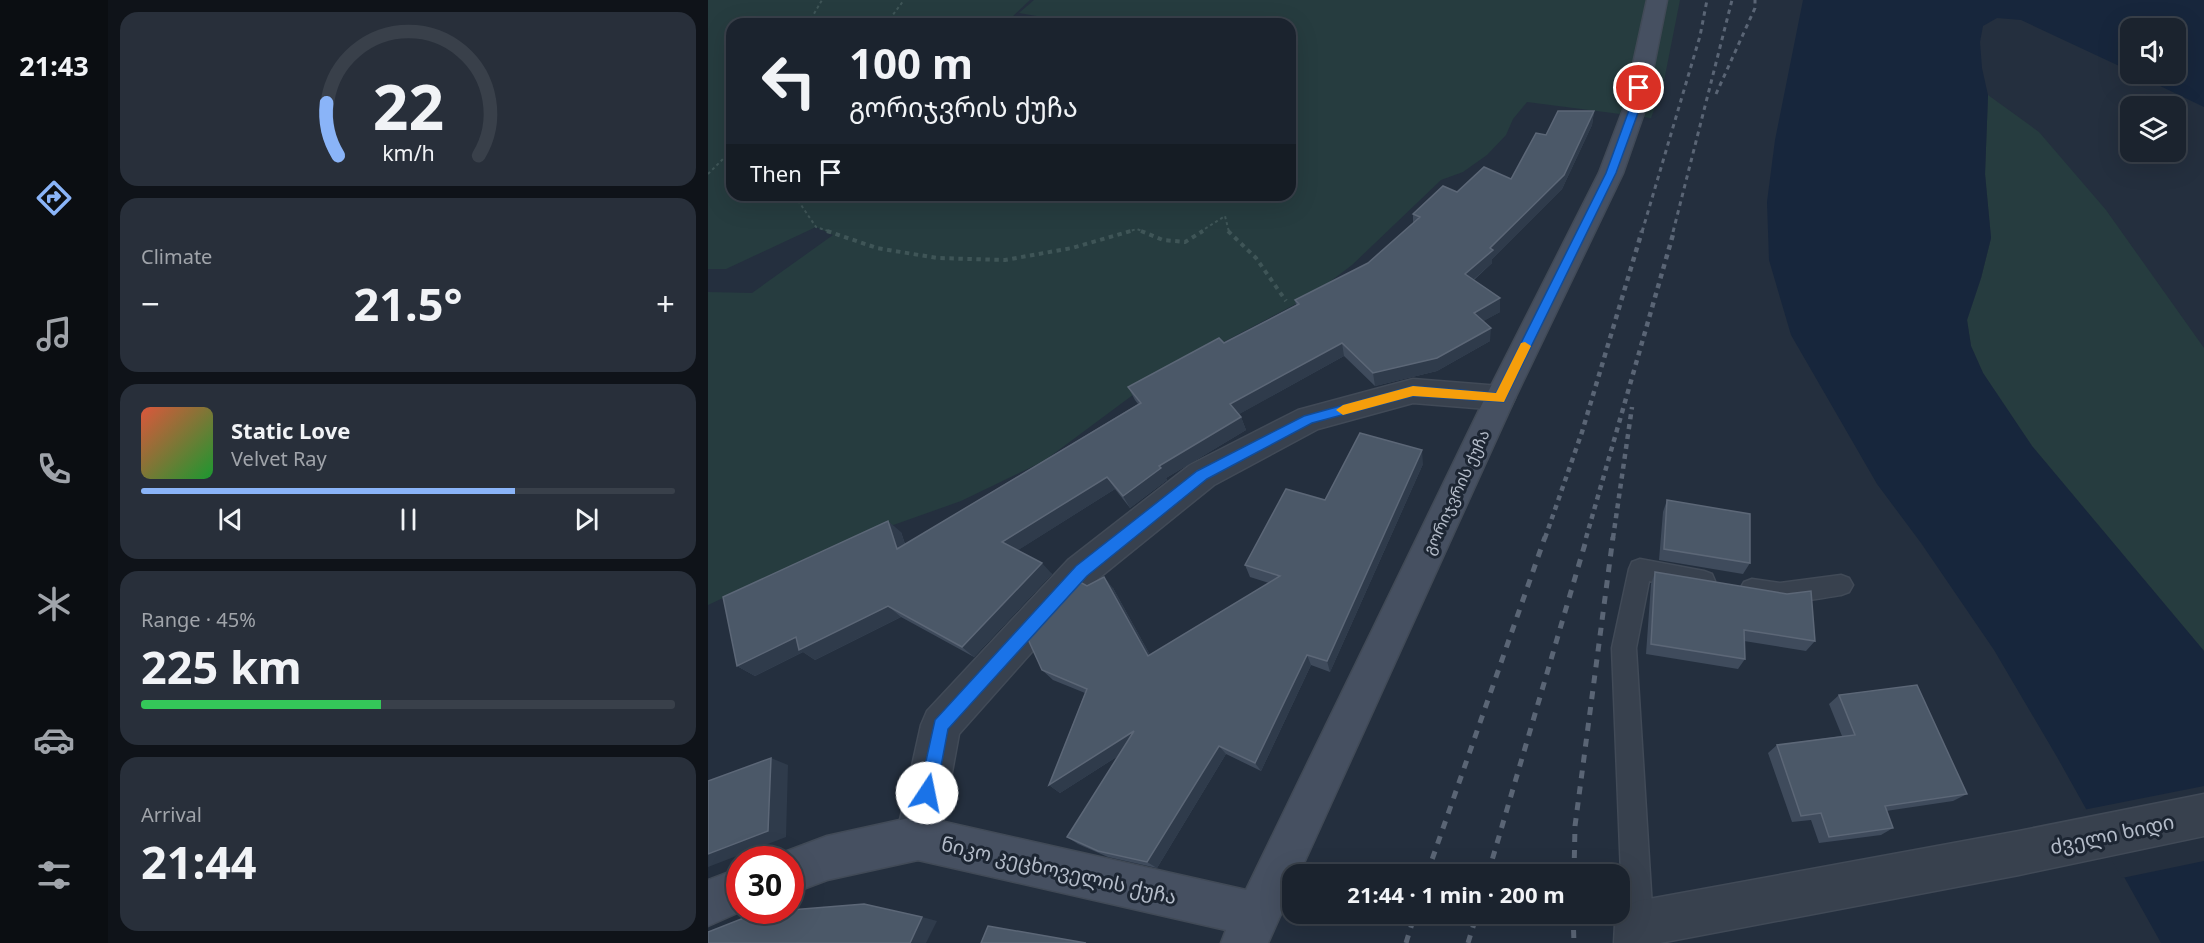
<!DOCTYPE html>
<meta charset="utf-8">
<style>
:root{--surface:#1b232e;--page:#282f3a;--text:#f1f3f6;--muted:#a0a4aa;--line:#39404a;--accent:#8ab4f8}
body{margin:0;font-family:"Noto Sans","Noto Sans Georgian",sans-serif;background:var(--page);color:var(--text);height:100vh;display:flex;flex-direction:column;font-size:22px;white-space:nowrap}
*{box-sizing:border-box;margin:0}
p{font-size:20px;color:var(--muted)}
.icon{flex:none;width:33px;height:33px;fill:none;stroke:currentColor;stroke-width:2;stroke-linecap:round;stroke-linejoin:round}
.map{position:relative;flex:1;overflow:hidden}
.drawer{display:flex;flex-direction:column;gap:12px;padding:12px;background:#0f1319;width:600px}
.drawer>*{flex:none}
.guide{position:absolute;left:18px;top:18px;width:570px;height:183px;border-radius:18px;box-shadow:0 6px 24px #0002,0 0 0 2px var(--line);background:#1b232e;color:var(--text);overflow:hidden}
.controls{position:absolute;left:1412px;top:18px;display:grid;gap:12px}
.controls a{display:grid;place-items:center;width:66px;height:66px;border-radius:12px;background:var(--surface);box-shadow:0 6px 24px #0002,0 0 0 2px var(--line);font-size:30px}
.speed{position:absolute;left:18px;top:846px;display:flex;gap:12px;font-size:30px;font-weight:700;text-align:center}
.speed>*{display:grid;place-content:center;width:78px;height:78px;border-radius:50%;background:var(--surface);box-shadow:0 6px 24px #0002,0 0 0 2px var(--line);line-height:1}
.speed .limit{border:9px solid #d22;background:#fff;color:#111}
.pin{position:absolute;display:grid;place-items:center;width:51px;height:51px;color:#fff;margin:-26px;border:3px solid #fff;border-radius:50%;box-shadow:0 2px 6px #0007}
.me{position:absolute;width:66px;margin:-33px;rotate:11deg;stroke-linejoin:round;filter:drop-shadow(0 0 4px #0008)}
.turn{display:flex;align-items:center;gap:21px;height:126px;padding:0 24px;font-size:27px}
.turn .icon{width:78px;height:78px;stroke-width:2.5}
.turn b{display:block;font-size:42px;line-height:51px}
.then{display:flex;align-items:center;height:57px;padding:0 24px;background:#0003;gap:12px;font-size:22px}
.big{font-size:45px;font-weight:700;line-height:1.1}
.drawer .widget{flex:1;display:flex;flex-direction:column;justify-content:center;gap:9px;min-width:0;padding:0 21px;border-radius:18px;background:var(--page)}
.drawer .dial{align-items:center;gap:0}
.dial svg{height:156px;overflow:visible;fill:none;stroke:var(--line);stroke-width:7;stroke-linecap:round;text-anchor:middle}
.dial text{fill:var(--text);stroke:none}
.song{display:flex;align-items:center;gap:18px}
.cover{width:72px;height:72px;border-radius:9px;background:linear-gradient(135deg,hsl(10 70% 55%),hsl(130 70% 35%))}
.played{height:6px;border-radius:3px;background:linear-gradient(90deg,var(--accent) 70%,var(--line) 70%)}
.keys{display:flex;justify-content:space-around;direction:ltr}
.heat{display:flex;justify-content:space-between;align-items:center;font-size:33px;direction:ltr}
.charge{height:9px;border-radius:4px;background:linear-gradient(90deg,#34c759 45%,var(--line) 0)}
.trip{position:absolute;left:574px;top:864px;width:348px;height:60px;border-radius:18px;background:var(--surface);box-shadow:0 6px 24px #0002,0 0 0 2px var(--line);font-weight:700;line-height:60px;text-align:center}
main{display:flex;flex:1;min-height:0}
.tab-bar{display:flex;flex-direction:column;width:108px;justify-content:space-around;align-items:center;background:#0b0e12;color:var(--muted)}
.tab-bar .icon{width:42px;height:42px}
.tab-bar .on{color:var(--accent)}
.tab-bar b{font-size:27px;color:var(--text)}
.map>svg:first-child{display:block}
.green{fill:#263c3f}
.water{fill:#17263c}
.pier{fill:#242f3e}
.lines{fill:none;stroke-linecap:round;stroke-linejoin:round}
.lane-casing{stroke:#414a57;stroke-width:3}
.street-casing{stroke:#414a57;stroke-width:3}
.secondary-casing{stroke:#414a57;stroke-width:3}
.path-far1{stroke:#3f5557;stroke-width:2;stroke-dasharray:3 3;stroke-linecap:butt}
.path{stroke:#3f5557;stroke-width:4;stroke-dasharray:4.5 4.5;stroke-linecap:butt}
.lane{fill:#38414e;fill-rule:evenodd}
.street{fill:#38414e;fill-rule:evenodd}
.secondary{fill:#465061;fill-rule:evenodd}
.rail-far2{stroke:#5a6575;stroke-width:3;stroke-dasharray:4.5 4.5;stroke-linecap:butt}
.rail-far1{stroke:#5a6575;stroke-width:4.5;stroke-dasharray:5 5;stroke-linecap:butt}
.rail{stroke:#5a6575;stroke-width:5;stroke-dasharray:8 8;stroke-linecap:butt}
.wall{fill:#3f4b5c}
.shaded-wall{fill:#2f3b4b}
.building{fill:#4b5868;stroke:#5c6777;stroke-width:1.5}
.route{fill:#1a73e8;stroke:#114b97;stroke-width:1.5}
.slow{fill:#f59e0b}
.labels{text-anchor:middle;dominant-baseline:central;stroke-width:6;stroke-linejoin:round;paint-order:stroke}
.street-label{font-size:16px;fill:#b4bcc9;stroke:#1d2633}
.near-street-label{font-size:20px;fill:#b4bcc9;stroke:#1d2633}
</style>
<main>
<nav class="tab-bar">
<b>21:43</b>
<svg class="icon on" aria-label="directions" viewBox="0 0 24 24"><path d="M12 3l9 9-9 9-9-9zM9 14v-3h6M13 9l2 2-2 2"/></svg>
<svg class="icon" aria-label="music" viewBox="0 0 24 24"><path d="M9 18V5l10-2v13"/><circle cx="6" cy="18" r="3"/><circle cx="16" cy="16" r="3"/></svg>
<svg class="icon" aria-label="phone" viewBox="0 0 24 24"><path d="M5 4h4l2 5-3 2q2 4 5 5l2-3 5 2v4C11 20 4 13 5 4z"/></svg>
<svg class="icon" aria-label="climate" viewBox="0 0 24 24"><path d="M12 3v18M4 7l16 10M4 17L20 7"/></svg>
<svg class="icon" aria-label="car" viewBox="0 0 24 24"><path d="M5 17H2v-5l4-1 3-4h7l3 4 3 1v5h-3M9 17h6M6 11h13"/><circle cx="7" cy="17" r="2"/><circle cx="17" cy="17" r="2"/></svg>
<svg class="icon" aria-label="filters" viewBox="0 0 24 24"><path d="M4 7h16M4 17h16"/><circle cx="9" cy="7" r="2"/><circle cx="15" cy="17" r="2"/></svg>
</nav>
<section class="drawer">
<div class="widget dial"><svg viewBox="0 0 100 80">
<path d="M14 69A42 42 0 1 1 86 69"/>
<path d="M14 69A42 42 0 0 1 8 42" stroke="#8ab4f8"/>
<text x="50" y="56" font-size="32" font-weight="700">22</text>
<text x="50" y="72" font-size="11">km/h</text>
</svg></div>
<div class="widget"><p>Climate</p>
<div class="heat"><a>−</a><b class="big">21.5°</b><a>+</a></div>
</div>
<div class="widget">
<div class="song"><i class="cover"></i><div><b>Static Love</b><p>Velvet Ray</p></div></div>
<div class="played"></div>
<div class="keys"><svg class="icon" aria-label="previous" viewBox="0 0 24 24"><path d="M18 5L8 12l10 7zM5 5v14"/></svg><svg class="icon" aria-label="pause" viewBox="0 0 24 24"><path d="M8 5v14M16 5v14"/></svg><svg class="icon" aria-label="next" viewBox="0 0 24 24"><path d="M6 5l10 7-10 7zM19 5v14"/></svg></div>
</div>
<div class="widget"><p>Range · 45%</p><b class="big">225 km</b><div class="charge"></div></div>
<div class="widget"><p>Arrival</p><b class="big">21:44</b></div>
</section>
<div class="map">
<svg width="1496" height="943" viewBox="0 0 1496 943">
<rect width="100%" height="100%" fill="#242f3e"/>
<path class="green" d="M 0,0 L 322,0 L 303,18 L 337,24 L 24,24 L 24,195 L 582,195 L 582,24 L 375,24 L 311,13 L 326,0 L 972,0 L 955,86 L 943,118 L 819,102 L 805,119 L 798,135 L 779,155 L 755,172 L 733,180 L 644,265 L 603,296 L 449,377 L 336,461 L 253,501 L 129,545 L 0,605 L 0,292 L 44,293 L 125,235 L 108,227 L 18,269 L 0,269 Z
M 1280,95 L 1331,132 L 1398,210 L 1496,348 L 1496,651 L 1324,446 L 1275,373 L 1263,346 L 1259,320 L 1273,278 L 1283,238 L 1277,174 Z"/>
<path class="water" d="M 1095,0 L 1496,0 L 1496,107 L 1427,74 L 1467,74 L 1467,28 L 1422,28 L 1422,71 L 1313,20 L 1289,18 L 1275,26 L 1272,42 L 1274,68 L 1280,95 L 1277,174 L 1283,238 L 1273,278 L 1259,320 L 1263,346 L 1275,373 L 1324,446 L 1496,651 L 1496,943 L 1453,943 L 1349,757 L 1286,650 L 1213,543 L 1169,484 L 1083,335 L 1061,260 L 1059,202 L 1067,140 Z"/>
<path class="pier" d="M 1496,786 L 1496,861 L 1414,878 L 1375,810 Z"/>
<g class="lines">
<g class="lane-casing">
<path id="lane" d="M 932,559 L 996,571 L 1004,574 L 1007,581 L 1004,588 L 996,591 L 941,581 L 928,648 L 945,924 L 940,934 L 930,939 L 920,934 L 915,924 L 904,648 L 921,569 L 924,562 Z
M 1133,575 L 1141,578 L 1145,585 L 1141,592 L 1133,595 C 1101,600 1067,608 1036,596 L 1032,589 L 1036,582 L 1044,579 L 1072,583 Z"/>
</g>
<g class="street-casing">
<path id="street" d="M 705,379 L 792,386 L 803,390 L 807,398 L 803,406 L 792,410 L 705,403 L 610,429 L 506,485 L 386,582 L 251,734 L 232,838 L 225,853 L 210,860 L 195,853 L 188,838 L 213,725 L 219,711 L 360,560 L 482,465 L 590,410 Z
M 1496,794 L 1496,836 L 1311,875 L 952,943 L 906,943 L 907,924 L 914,908 L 930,901 L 1311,831 Z"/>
</g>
<g class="secondary-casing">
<path id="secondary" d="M 939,0 L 959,0 L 937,110 L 915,173 L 807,398 L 591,874 L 585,874 L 585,887 L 560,943 L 513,943 L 518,930 L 210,860 L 119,880 L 82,894 L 82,860 L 65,860 L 66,856 L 119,836 L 210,816 L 538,890 L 777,398 L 891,173 L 915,110 Z
M 32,868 L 32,910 L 36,910 L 0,926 L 0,880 Z"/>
</g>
<path class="path-far1" d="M 100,24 L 114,0
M 178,24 L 196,0
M 0,174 L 24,150
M 90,195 L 89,199 L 108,227 L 123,232
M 418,232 L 429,229 L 436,232
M 492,232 L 517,216 L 521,232"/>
<path class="path" d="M 119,231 L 169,248 L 229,258 L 297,260 L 364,248 L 423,231
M 433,231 L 455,240 L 477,242 L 495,231
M 520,231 L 548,258 L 578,301"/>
<use href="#lane" class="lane"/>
<use href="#street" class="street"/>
<use href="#secondary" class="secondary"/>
<path class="rail-far2" d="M 1008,94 L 1047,8 L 1047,0
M 934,232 L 992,36 L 999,0
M 965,232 L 1024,0"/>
<path class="rail-far1" d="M 837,538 L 874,432 L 934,231
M 878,538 L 966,231
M 905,538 L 924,407"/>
<path class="rail" d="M 719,874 L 837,537
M 780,874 L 879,537
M 866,874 L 867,826 L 905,537
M 865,914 L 866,943
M 698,943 L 707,914
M 760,943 L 769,914"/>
</g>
<path class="wall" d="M 886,111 L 884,125 L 854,189 L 784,259 L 784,263 L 766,280 L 792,312 L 775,321 L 782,341 L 729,371 L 667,386 L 636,356 L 531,414 L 533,417 L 538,430 L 458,478 L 459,480 L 422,508 L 407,489 L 310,550 L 344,574 L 266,657 L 193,617 L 107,660 L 95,652 L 47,676 L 29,666 L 193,532 L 197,544 L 430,404 L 427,400 L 420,387 L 516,343 L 588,305 L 587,300 L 660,263 L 705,223 L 705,214 L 749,192 L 803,179 L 838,135 Z
M 715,464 L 622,672 L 603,665 L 553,771 L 518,754 L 449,868 L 400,857 L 370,844 L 359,837 L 410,756 L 352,793 L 341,785 L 377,693 L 345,680 L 334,670 L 379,586 L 405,588 L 442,655 L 561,583 L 542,577 L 537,565 Z
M 959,500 L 1042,563 L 1035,574 L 951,560 L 955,512 Z
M 947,572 L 1107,641 L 1098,651 L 1036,641 L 1037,659 L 1030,669 L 938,654 L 943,584 Z
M 1131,695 L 1259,794 L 1245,801 L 1178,811 L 1185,828 L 1173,835 L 1111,843 L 1103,820 L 1084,822 L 1060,753 L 1069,745 L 1134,736 L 1121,704 Z"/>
<path class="shaded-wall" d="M 886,111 L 884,125 L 854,189 L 784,259 L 784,263 L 757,287 L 757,274 Z
M 792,298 L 792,312 L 765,327 L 766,313 Z
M 783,328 L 782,341 L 729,371 L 667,386 L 665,373 Z
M 634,343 L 636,356 L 526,417 L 522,404 Z
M 533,417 L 538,430 L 458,478 L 459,480 L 422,508 L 415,496 L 451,466 Z
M 714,450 L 715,464 L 622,672 L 619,661 Z
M 399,477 L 407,489 L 304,554 L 294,542 Z
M 180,521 L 193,532 L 202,560 L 189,549 Z
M 334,563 L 344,574 L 266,657 L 254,647 Z
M 396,577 L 405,588 L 448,666 L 440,656 Z
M 180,606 L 193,617 L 107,660 L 95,652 L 47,676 L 29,666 L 88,637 Z
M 599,655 L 603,665 L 553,771 L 547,763 Z
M 426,731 L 435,740 L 352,793 L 341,785 Z
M 511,746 L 518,754 L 449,868 L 439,862 Z
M 63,758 L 80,765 L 78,837 L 0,867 L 0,854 Z
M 214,917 L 229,921 L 218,943 L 202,943 Z"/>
<path class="building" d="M 850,111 L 886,111 L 856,175 L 782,248 L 785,250 L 757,274 L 792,298 L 766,313 L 783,328 L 729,358 L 665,373 L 634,343 L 522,404 L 533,417 L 451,466 L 453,468 L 415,496 L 399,477 L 294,542 L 334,563 L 254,647 L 180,606 L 91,650 L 88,637 L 29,666 L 15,597 L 180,521 L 189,549 L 433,403 L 420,387 L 511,338 L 516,343 L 591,304 L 587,300 L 660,263 L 712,217 L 705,214 L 735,186 L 749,192 L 776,167 L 803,179 L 828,133 L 838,135 Z
M 652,433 L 714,450 L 619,661 L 599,655 L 547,763 L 511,746 L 439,862 L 390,851 L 359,837 L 426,731 L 341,785 L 379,689 L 334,670 L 319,637 L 370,581 L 379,586 L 396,577 L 440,656 L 572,576 L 537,565 L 578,489 L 617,500 Z
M 959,500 L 1042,514 L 1042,563 L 956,549 Z
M 947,572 L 1079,594 L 1103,591 L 1107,641 L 1036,630 L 1037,659 L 943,644 Z
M 1209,685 L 1259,794 L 1177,806 L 1185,828 L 1121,837 L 1113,813 L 1093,816 L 1069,745 L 1147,735 L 1131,695 Z
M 63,758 L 60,831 L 0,854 L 0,781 Z
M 156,904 L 214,917 L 202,943 L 0,943 L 0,932 L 51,912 L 82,910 Z
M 280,926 L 378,943 L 273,943 Z"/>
<path class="route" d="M 927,86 L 935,88 L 931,110 L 908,173 L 796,402 L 705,396 L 604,423 L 499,479 L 379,576 L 240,729 L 228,793 L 225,799 L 219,802 L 213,799 L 211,793 L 227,720 L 368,566 L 489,471 L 596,416 L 705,386 L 788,393 L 898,173 L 921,110 Z"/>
<path class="slow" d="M 817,342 L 823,346 L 796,402 L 705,396 L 635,415 L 628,410 L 635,405 L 705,386 L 788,393 L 813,343 Z"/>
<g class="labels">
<g class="street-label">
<text transform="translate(748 492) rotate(-65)">გორიჯვრის ქუჩა</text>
</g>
<g class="near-street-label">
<text transform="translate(1404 834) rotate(-12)">ძველი ხიდი</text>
<text transform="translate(351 870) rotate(13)">ნიკო კეცხოველის ქუჩა</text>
</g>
</g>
</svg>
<div class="controls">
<a><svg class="icon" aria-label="sound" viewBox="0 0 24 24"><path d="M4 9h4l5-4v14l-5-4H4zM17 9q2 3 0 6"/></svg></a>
<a><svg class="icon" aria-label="layers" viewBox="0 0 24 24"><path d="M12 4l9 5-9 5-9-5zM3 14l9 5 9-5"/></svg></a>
</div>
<div class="speed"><div class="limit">30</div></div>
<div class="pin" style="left:931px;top:88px;background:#d93025"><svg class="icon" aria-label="arrive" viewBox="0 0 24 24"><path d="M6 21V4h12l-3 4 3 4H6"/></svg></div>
<svg class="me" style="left:219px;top:793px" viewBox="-20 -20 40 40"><circle r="19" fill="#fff"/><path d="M0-13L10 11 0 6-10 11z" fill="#1a73e8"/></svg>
<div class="trip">21:44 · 1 min · 200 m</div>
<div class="guide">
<div class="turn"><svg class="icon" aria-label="left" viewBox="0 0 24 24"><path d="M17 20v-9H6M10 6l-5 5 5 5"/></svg><div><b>100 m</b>გორიჯვრის ქუჩა</div></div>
<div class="then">Then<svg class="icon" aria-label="arrive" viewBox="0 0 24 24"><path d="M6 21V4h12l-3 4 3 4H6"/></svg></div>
</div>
</div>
</main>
